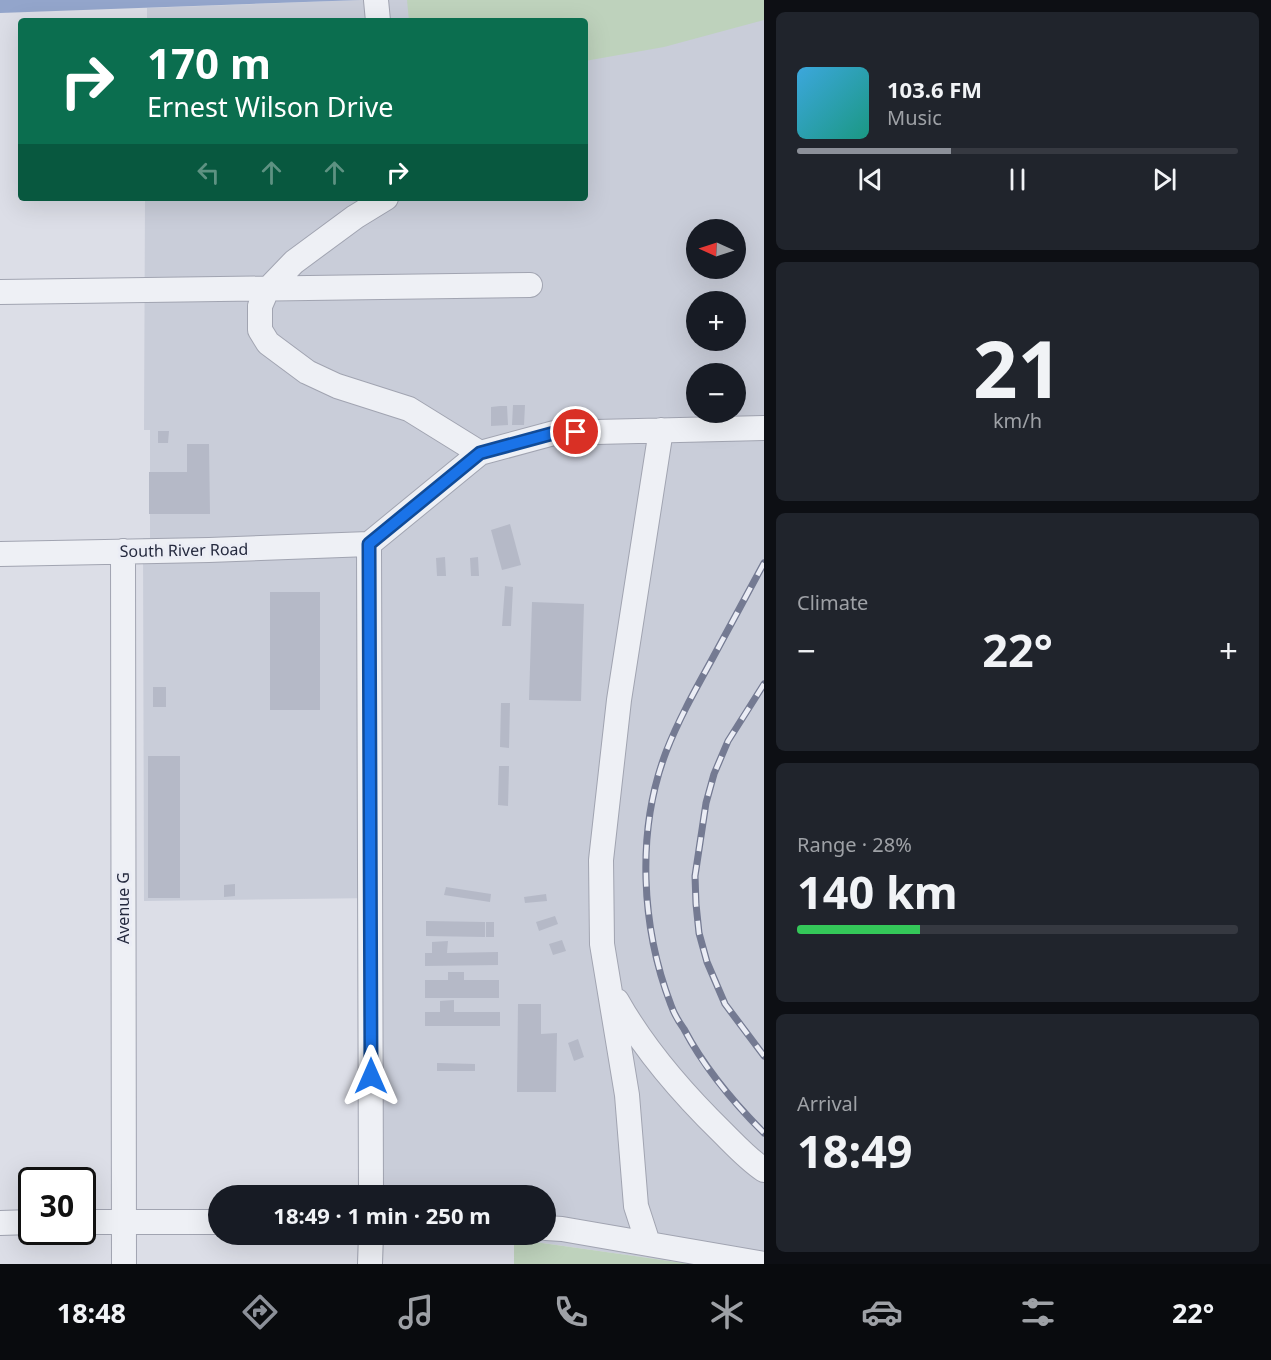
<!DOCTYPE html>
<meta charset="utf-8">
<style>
:root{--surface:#171b24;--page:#20242c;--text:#f1f3f6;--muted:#9ea1a6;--line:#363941;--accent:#8c9099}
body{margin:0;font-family:"Noto Sans",sans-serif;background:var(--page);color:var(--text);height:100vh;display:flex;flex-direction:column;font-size:22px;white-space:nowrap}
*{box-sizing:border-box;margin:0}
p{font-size:20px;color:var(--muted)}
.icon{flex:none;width:33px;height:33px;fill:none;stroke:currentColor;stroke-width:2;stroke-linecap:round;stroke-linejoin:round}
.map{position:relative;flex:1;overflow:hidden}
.sheet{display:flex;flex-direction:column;gap:12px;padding:12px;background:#0d0f14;width:507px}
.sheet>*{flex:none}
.hud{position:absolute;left:18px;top:18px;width:570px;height:183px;border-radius:6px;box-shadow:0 6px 24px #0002;background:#0b6e4f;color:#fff;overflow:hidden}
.needle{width:39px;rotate:273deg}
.tools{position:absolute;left:686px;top:219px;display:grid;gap:12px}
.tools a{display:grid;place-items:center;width:60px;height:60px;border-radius:50%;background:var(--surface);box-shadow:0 6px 24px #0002;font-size:30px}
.speed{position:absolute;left:18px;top:1167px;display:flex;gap:12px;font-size:30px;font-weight:700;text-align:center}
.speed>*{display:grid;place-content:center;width:78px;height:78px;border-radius:50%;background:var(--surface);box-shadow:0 6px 24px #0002;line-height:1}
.speed .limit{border:3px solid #111;border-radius:9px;background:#fff;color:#111}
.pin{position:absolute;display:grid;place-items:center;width:51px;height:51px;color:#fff;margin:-26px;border:3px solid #fff;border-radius:50%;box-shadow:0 2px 6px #0007}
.me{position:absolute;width:66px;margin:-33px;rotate:0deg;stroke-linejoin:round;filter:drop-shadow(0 0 4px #0008)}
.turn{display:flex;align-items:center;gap:21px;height:126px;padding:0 30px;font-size:27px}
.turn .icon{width:78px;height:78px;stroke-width:2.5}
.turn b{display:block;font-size:42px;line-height:51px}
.lanes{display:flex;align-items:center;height:57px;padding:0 30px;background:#0003;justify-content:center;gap:30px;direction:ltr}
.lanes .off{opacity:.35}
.big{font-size:45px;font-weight:700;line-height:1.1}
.sheet .tile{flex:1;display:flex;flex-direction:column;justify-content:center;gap:9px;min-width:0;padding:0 21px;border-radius:9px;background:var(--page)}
.sheet .dial{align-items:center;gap:0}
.dial b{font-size:78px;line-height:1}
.song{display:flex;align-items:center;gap:18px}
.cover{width:72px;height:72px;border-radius:9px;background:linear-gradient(135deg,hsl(200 70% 55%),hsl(170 70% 35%))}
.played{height:6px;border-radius:3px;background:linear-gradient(90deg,var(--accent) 35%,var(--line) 35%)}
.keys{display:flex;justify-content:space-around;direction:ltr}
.heat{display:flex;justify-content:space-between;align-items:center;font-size:33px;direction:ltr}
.charge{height:9px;border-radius:4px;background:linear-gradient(90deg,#34c759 28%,var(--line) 0)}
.trip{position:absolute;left:208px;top:1185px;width:348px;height:60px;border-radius:30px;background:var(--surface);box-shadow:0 6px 24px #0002;font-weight:700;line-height:60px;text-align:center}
.tab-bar{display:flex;height:96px;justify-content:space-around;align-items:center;background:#090b0e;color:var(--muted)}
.tab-bar .icon{width:42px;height:42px}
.tab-bar .on{color:var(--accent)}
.tab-bar b{font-size:27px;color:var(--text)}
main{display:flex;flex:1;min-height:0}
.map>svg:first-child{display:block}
.built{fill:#c9cdd9;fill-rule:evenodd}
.green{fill:#bed2bc}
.water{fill:#93a5cb}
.building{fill:#b5b9c7}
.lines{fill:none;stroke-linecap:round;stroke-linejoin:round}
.minor-casing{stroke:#a1a4b1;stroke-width:26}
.minor{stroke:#eef0f5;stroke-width:24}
.rail-casing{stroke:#747a92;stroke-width:7}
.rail{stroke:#ebedf5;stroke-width:4.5;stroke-dasharray:14;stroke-linecap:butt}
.route-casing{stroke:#114b97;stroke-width:15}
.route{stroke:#1a73e8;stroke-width:10}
.labels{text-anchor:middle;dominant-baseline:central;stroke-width:6;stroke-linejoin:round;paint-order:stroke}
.street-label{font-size:16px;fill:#24293e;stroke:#ebedf5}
</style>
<main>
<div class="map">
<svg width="764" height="1264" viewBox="0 0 764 1264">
<rect width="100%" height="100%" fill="#dcdee7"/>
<path class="built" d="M 361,0 L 764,0 L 764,1264 L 691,1264 L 514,1239 L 399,1235 L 546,1234 L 546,1196 L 376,1195 L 376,898 L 144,901 L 143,538 L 150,538 L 150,430 L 144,430 L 145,198 L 585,198 L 585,21 L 147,21 L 147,8 ZM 696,230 L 735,230 L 735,268 L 696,268 ZM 696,302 L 735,302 L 735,340 L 696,340 ZM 696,374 L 735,374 L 735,412 L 696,412 Z"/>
<path class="green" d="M 407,0 L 764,0 L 764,20 L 664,47 L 585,61 L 585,21 L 409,21 Z
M 514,1239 L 691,1264 L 514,1264 Z"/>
<path class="water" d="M 0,0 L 361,0 L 0,13 Z"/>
<path class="building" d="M 513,405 L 525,405 L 524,425 L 512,425 Z
M 500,406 L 507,406 L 508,425 L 491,426 L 491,407 Z
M 158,431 L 169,431 L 168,443 L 158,443 Z
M 187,444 L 209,444 L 210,514 L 149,514 L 149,472 L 187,472 Z
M 510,524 L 521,565 L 502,570 L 491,530 Z
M 445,557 L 446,576 L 437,576 L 436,558 Z
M 478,557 L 479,576 L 471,576 L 470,558 Z
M 505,586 L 513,587 L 511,626 L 502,626 Z
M 270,592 L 320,592 L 320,710 L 270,710 Z
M 532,602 L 584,604 L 581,701 L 529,700 Z
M 153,687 L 166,687 L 166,707 L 153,707 Z
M 501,703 L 510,703 L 509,748 L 500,747 Z
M 148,756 L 180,756 L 180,898 L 148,898 Z
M 499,766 L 509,766 L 508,806 L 498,805 Z
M 235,884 L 235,896 L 224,897 L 224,885 Z
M 446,887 L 491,894 L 490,902 L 444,895 Z
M 546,894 L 547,901 L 525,903 L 524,897 Z
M 555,916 L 558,924 L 539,931 L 536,922 Z
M 426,921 L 485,922 L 485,937 L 426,936 Z
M 486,922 L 494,922 L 494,937 L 486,937 Z
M 562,940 L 566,951 L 553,955 L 549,944 Z
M 448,941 L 447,953 L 498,952 L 498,965 L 425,966 L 425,953 L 432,953 L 432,942 Z
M 448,972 L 464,972 L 464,980 L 499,980 L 499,998 L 425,998 L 425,980 L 448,980 Z
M 454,1000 L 454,1012 L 500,1012 L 500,1026 L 425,1026 L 425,1012 L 440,1012 L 440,1001 Z
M 518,1004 L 541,1004 L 541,1034 L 557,1033 L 556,1092 L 517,1092 Z
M 578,1039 L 584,1057 L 574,1061 L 568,1043 Z
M 437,1063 L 475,1064 L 475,1071 L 437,1071 Z"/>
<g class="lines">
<g class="minor-casing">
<path id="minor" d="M 376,0 L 378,21
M 386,198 L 355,217 L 294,262 L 267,290 L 260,306 L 260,330 L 268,343 L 307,372 L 337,386 L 409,409 L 480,453
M 0,292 L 530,285
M 369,544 L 371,1196
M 369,544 L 480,453 L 554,433 L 764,428
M 123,551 L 124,1264
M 0,554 L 209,550 L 369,544
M 617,1001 C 645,1051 682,1093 723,1133 C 736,1146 749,1160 764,1170
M 82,1222 L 219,1222
M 0,1223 L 32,1222
M 546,1228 L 562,1229 L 764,1264
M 648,1243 L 636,1206 L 627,1095 L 602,944 L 601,860 L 619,700 L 661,430
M 370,1264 L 371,1234"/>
</g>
<use href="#minor" class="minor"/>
<g class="rail-casing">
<path id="rail" d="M 764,563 C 746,596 728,630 710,663 C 694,692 678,721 666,752 C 636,831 641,927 671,1005 C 674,1014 679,1022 684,1029 C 705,1069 732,1101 764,1133
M 764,684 L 728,741 L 714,774 L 706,803 L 695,876 L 696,904 L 699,933 L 707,962 L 725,1004 L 764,1056"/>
</g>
<use href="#rail" class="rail"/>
</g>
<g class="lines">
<g class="route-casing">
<path id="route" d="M 371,1076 L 369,544 L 480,453 L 554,433 L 576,432"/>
</g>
<use href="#route" class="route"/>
</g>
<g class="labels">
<g class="street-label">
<text transform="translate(184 550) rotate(-1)">South River Road</text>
<text transform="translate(123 908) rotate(-90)">Avenue G</text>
</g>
</g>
</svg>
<div class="tools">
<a><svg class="needle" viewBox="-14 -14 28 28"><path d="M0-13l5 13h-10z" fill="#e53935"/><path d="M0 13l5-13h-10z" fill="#9ea1a6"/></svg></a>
<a>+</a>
<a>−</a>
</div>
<div class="speed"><div class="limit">30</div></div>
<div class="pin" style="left:576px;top:432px;background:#d93025"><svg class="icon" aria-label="arrive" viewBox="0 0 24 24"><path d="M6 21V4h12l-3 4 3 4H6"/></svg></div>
<svg class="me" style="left:371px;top:1076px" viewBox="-20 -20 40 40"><path d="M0-17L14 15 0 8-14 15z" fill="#1a73e8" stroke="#fff" stroke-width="4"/></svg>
<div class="trip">18:49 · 1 min · 250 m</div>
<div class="hud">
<div class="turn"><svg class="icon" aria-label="right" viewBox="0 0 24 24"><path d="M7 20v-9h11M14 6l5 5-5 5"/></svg><div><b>170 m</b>Ernest Wilson Drive</div></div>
<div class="lanes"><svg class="icon off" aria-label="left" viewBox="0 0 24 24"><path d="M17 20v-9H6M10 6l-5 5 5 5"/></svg><svg class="icon off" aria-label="ahead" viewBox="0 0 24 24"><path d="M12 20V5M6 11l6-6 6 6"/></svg><svg class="icon off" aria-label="ahead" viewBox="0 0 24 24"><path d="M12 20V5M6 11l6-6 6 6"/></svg><svg class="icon" aria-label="right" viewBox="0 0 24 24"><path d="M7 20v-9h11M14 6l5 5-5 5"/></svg></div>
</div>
</div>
<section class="sheet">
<div class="tile">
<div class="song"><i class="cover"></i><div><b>103.6 FM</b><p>Music</p></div></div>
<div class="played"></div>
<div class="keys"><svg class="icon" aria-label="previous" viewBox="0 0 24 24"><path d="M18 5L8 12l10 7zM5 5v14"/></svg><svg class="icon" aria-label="pause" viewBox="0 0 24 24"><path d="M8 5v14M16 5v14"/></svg><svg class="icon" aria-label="next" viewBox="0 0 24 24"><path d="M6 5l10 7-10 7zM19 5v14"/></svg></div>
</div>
<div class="tile dial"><b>21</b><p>km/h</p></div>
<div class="tile"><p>Climate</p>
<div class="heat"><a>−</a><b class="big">22°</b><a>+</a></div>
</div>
<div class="tile"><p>Range · 28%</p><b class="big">140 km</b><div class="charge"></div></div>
<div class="tile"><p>Arrival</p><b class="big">18:49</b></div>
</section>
</main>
<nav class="tab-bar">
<b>18:48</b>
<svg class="icon on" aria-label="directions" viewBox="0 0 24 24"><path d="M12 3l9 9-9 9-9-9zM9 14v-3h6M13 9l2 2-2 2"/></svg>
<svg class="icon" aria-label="music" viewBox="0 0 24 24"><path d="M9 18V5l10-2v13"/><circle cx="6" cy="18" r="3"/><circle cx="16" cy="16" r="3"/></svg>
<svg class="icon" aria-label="phone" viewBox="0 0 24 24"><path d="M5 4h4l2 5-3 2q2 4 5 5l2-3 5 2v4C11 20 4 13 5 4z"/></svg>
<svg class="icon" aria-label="climate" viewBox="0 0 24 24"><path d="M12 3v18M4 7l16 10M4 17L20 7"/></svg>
<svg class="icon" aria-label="car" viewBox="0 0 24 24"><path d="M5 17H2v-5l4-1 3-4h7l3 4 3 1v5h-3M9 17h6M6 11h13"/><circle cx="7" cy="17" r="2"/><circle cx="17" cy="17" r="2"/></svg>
<svg class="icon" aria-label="filters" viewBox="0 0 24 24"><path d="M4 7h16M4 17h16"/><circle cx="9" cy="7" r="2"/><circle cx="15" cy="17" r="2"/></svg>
<b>22°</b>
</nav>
